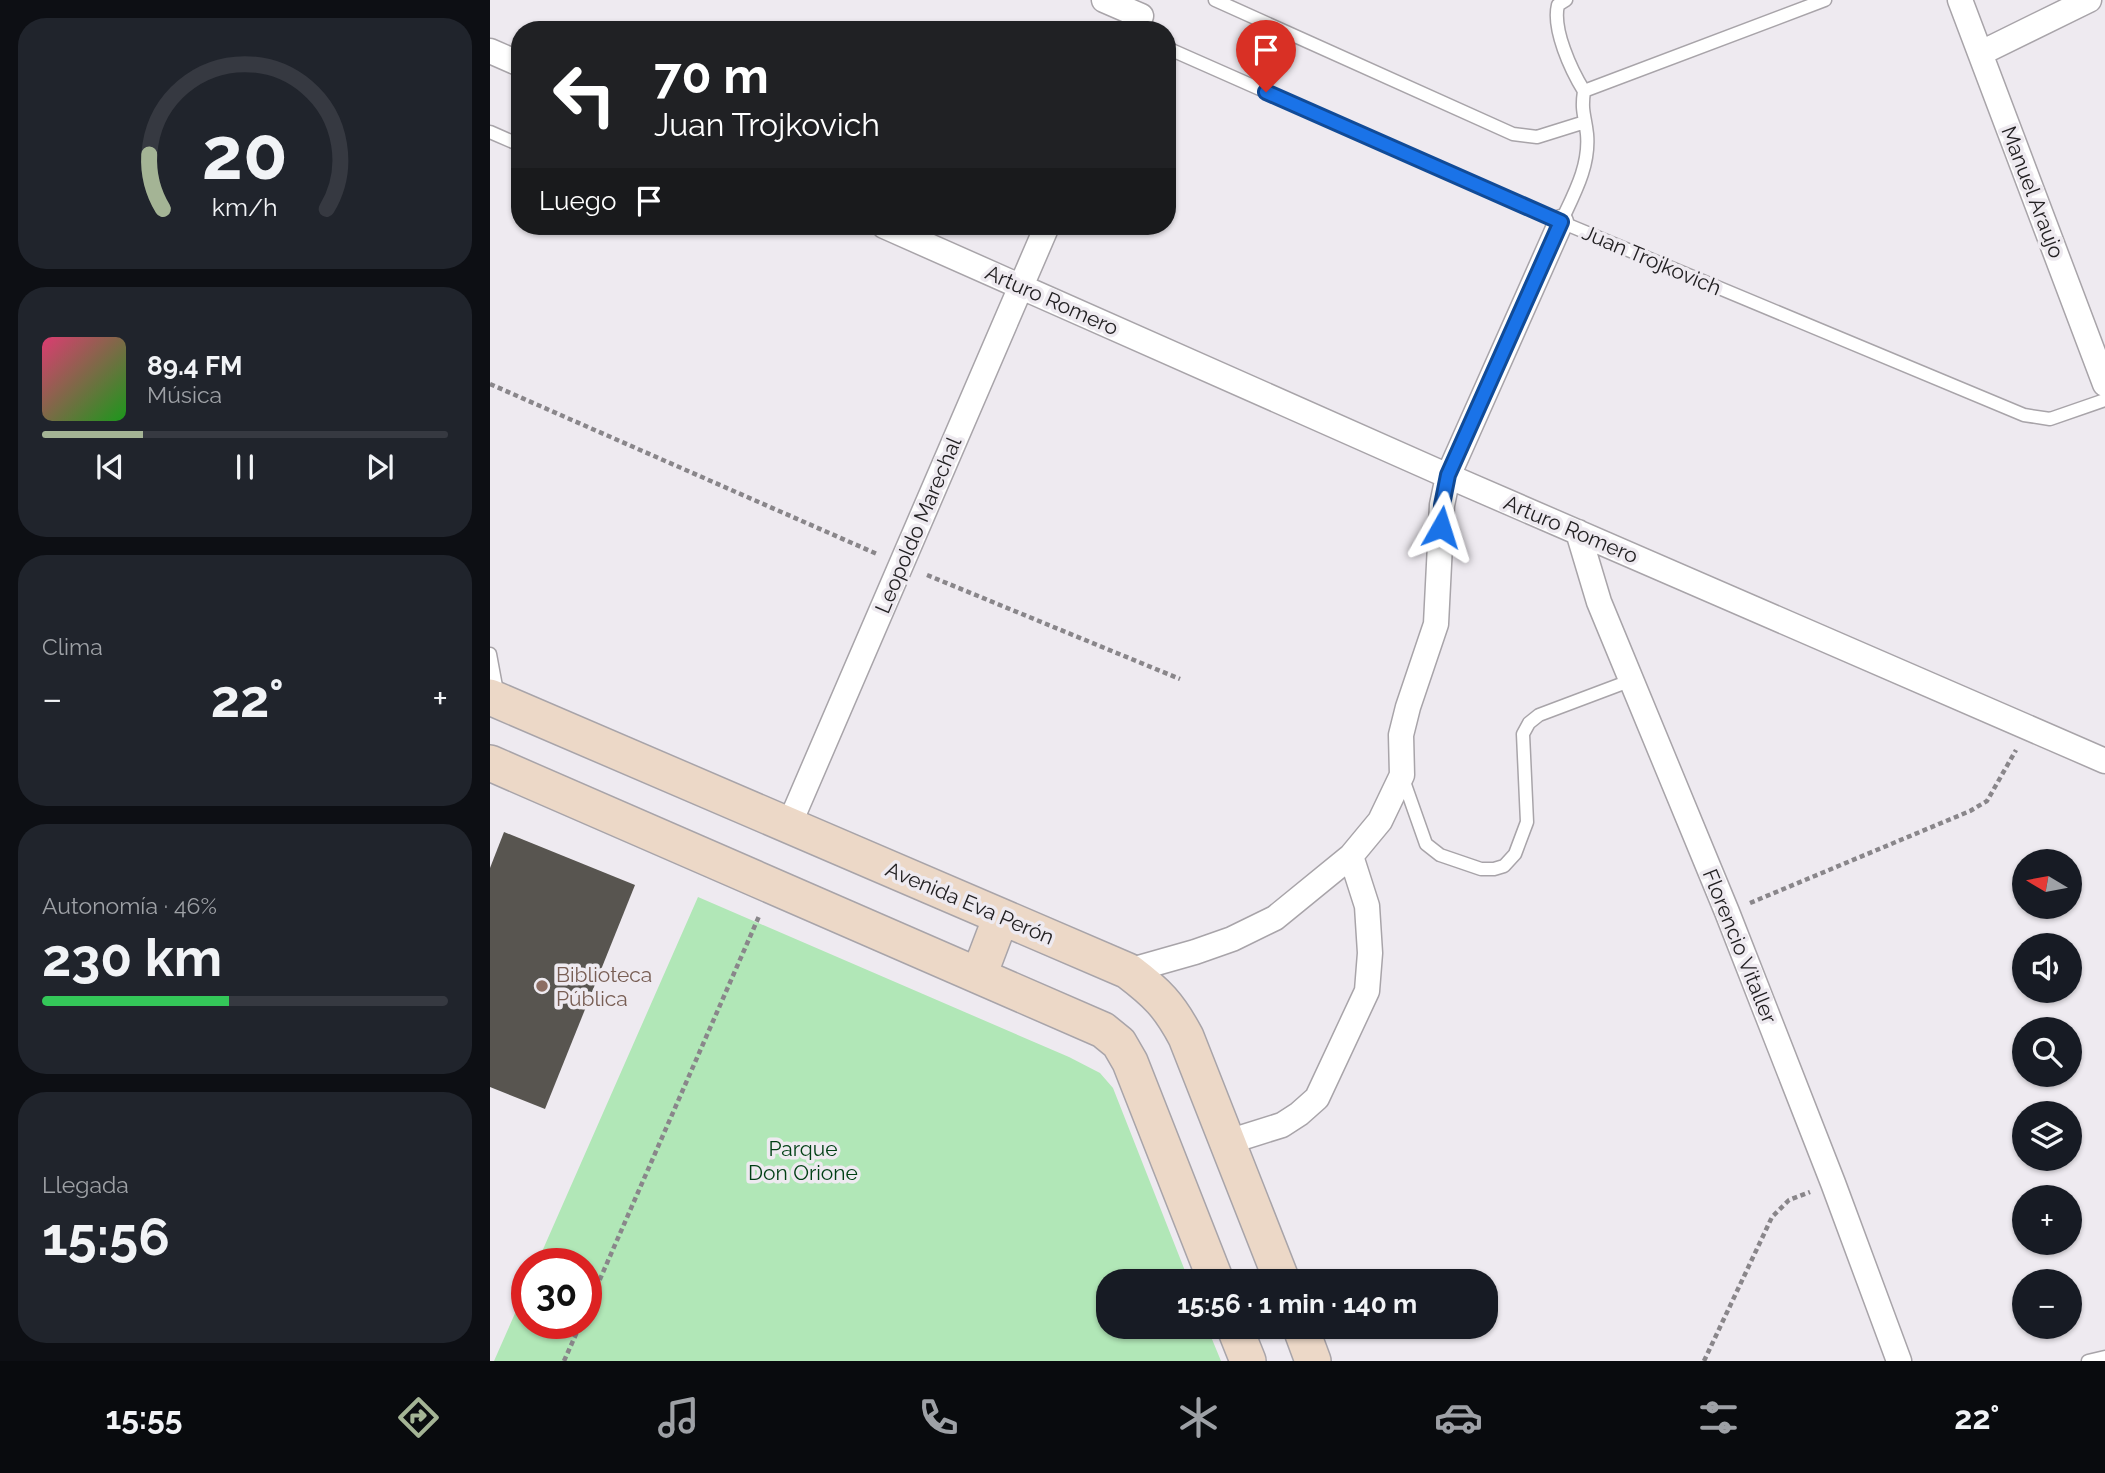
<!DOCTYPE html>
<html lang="es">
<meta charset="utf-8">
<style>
:root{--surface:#171b24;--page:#20242c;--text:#f1f3f6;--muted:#9ea1a6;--line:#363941;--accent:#a4b495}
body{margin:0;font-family:Raleway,sans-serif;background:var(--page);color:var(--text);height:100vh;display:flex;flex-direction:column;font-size:26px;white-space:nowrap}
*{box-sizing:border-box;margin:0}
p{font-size:23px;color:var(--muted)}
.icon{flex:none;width:38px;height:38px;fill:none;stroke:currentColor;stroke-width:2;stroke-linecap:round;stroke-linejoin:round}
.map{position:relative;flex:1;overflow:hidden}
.sheet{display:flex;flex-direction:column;gap:18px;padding:18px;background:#0d0f14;width:490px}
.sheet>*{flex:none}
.guide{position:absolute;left:21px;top:21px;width:665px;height:214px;border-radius:28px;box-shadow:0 2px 5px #0004;background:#202124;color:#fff;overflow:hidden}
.needle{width:46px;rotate:280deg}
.buttons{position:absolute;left:1522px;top:849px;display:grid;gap:14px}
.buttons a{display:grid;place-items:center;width:70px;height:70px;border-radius:50%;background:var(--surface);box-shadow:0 2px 5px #0004;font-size:35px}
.speed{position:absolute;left:21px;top:1248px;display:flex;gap:14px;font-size:35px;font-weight:700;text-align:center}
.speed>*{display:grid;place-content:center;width:91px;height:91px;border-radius:50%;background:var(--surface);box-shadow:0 2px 5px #0004;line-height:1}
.speed .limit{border:10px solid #d22;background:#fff;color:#111}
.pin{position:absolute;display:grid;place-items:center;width:60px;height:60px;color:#fff;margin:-72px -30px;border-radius:50% 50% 50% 0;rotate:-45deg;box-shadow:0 0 7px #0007}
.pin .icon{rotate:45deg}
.me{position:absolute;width:77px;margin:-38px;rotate:6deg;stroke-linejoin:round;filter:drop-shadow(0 0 5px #0008)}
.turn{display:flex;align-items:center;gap:24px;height:147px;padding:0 28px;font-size:32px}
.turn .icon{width:91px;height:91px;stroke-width:2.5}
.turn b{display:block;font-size:49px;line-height:60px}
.then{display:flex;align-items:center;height:66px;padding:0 28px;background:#0003;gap:14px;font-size:26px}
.big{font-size:52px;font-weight:700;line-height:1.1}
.sheet .card{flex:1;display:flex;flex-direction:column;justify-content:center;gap:10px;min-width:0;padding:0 24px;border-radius:28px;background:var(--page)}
.sheet .dial{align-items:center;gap:0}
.dial svg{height:182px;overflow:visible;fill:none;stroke:var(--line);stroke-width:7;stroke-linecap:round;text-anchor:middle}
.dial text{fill:var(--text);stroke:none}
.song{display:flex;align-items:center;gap:21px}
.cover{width:84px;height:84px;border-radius:10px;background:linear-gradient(135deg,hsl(340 70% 55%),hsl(120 70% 35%))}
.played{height:7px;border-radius:4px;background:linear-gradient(90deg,var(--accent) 25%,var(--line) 25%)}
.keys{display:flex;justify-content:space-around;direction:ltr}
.heat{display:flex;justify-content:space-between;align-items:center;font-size:38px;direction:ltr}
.charge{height:10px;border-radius:5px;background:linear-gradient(90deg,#34c759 46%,var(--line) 0)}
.trip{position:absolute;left:606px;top:1269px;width:402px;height:70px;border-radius:28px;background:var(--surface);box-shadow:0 2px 5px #0004;font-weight:700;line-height:70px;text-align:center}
.menu{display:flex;height:112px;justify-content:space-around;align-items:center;background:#090b0e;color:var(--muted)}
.menu .icon{width:49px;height:49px}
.menu .current{color:var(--accent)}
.menu b{font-size:32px;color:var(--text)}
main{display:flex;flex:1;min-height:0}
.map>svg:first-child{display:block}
.green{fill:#b1e7b7}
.building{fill:#585550}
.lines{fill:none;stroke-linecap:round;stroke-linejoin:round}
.lane-casing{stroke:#a8a4a9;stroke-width:15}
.street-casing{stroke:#a8a4a9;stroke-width:27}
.secondary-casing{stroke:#a8a4a9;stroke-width:38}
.path{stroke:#89868a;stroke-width:4.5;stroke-dasharray:5 3.5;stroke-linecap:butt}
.lane{stroke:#fff;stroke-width:12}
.street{stroke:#fff;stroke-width:24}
.secondary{stroke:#ecd8c7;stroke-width:35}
.route-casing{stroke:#114b97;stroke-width:18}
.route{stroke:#1a73e8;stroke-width:12}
.education-dot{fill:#8d6e63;stroke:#eeeaf0;stroke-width:2.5}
.labels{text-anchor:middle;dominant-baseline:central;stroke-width:7;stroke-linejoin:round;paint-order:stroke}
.street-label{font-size:21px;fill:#232123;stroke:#eeeaf0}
.education-label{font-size:21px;fill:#785e54;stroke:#eeeaf0;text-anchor:start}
.park-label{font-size:21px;fill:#003f14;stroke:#eeeaf0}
</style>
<main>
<section class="sheet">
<div class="card dial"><svg viewBox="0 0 100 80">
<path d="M14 69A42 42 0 1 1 86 69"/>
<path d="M14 69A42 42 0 0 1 8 45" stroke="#a4b495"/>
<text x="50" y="56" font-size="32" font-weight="700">20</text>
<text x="50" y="72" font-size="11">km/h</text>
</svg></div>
<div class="card">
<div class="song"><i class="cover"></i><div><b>89.4 FM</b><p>Música</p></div></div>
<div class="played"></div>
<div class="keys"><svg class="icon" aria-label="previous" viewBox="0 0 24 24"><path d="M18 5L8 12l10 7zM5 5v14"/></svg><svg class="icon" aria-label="pause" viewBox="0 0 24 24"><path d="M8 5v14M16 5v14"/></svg><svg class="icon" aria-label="next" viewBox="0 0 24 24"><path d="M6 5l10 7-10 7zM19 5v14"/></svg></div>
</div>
<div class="card"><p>Clima</p>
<div class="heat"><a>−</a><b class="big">22°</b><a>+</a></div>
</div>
<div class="card"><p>Autonomía · 46%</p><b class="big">230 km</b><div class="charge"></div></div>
<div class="card"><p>Llegada</p><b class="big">15:56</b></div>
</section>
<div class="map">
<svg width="1615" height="1361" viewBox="0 0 1615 1361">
<rect width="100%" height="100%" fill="#eeeaf0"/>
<path class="green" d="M 208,897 L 579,1057 L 610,1073 L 623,1088 L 699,1281 L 618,1281 L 618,1326 L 717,1327 L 731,1361 L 4,1361 L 37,1286 L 37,1323 L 96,1323 L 96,1264 L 47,1263 Z"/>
<path class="building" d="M 14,832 L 145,885 L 55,1109 L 0,1087 L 0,868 Z"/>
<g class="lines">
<g class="lane-casing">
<path id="lane" d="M 725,0 L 1023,134 L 1047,137 L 1095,122
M 1076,0 L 1068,5 C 1062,29 1081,70 1094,91
M 677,48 L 1071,222 L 1534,415 L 1560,419 L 1615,400
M 0,132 L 30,145
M 1071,222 C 1084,194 1100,166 1097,134 C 1095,115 1091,112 1094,91 L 1335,0
M 0,654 L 8,697
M 912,776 L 936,844 L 950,855 L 991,869 L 1004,869 L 1014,866 L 1025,854 L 1037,822 L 1033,734 L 1039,723 L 1049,715 L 1142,680
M 1598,1361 L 1615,1357"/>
</g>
<g class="street-casing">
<path id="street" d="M 614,0 L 651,16
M 1470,0 L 1615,384
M 0,51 L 30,64
M 1491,53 L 1599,0
M 394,226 L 958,476 L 1615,761
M 1088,532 L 1109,602 L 1237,912 L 1343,1183 L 1409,1361
M 299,825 L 557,226
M 638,971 L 705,952 L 742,939 L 785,918 L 861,856 L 890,821 L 912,775 L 911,735 L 918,707 L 946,624 L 952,505 L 958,476 L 1071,222
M 738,1142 L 792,1125 L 809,1114 L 827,1098 L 877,991 L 880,953 L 877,906 L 861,856"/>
</g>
<g class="secondary-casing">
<path id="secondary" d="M 0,697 L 638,971 C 667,993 679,1005 696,1037 L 792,1281
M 0,763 L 613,1030 L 629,1043 L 640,1062 L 726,1281
M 489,975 L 511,917
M 744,1326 L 758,1361
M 810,1326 L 823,1361"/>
</g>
<path class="path" d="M 0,384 L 387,554
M 437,575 L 690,679
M 1260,903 L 1480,811 L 1497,801 L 1526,750
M 96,1311 L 270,914
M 74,1361 L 91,1323
M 1214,1361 L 1282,1217 L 1299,1200 L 1320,1192"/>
<use href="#lane" class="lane"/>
<use href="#street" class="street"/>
<use href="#secondary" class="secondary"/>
</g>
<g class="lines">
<g class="route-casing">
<path id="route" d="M 776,92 L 1071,222 L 958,475 L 952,505 L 951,527"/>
</g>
<use href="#route" class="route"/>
</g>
<circle class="education-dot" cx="52" cy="986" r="7"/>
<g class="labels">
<g class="street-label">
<text transform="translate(1543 192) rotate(69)">Manuel Araujo</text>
<text transform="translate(1162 260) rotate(23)">Juan Trojkovich</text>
<text transform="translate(562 300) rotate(24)">Arturo Romero</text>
<text transform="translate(428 525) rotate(-67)">Leopoldo Marechal</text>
<text transform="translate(1081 529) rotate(23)">Arturo Romero</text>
<text transform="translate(480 903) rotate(23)">Avenida Eva Perón</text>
<text transform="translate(1250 946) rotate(68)">Florencio Vitaller</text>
</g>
<g class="education-label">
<text x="66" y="974">Biblioteca<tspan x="66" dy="24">Pública</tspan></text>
</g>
<g class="park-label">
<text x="313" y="1148">Parque<tspan x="313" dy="24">Don Orione</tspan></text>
</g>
</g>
</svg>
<div class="buttons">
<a><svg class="needle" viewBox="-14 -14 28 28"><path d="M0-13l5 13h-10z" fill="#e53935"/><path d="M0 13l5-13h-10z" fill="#9ea1a6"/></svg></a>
<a><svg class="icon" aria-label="sound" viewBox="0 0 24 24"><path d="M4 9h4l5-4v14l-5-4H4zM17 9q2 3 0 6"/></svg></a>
<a><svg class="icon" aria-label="search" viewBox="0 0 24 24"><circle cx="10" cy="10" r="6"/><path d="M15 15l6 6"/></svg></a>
<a><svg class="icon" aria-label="layers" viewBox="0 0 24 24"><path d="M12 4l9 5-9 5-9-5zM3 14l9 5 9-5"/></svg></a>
<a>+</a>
<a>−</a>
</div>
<div class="speed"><div class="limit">30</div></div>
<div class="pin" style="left:776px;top:92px;background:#d93025"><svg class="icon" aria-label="arrive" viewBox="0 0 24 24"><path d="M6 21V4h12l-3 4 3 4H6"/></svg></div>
<svg class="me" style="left:951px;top:527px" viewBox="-20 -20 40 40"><path d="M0-17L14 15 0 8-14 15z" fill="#1a73e8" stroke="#fff" stroke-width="4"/></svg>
<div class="trip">15:56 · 1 min · 140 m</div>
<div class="guide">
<div class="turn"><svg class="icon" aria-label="left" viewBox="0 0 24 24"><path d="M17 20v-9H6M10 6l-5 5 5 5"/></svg><div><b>70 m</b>Juan Trojkovich</div></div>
<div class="then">Luego<svg class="icon" aria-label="arrive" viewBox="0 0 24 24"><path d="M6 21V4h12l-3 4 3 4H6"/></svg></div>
</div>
</div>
</main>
<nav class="menu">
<b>15:55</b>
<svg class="icon current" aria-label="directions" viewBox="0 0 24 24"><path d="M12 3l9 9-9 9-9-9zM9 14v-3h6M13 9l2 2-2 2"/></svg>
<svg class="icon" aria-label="music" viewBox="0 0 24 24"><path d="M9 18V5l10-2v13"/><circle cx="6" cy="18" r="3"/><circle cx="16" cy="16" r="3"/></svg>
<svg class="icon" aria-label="phone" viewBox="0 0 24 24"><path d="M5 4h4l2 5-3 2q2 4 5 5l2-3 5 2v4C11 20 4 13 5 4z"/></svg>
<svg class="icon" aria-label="climate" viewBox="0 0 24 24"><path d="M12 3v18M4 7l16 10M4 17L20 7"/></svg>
<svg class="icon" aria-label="car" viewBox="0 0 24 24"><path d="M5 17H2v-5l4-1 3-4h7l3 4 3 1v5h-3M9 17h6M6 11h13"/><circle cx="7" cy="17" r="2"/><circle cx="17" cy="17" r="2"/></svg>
<svg class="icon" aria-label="filters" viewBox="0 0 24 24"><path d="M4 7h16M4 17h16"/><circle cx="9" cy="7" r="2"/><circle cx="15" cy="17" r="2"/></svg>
<b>22°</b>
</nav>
